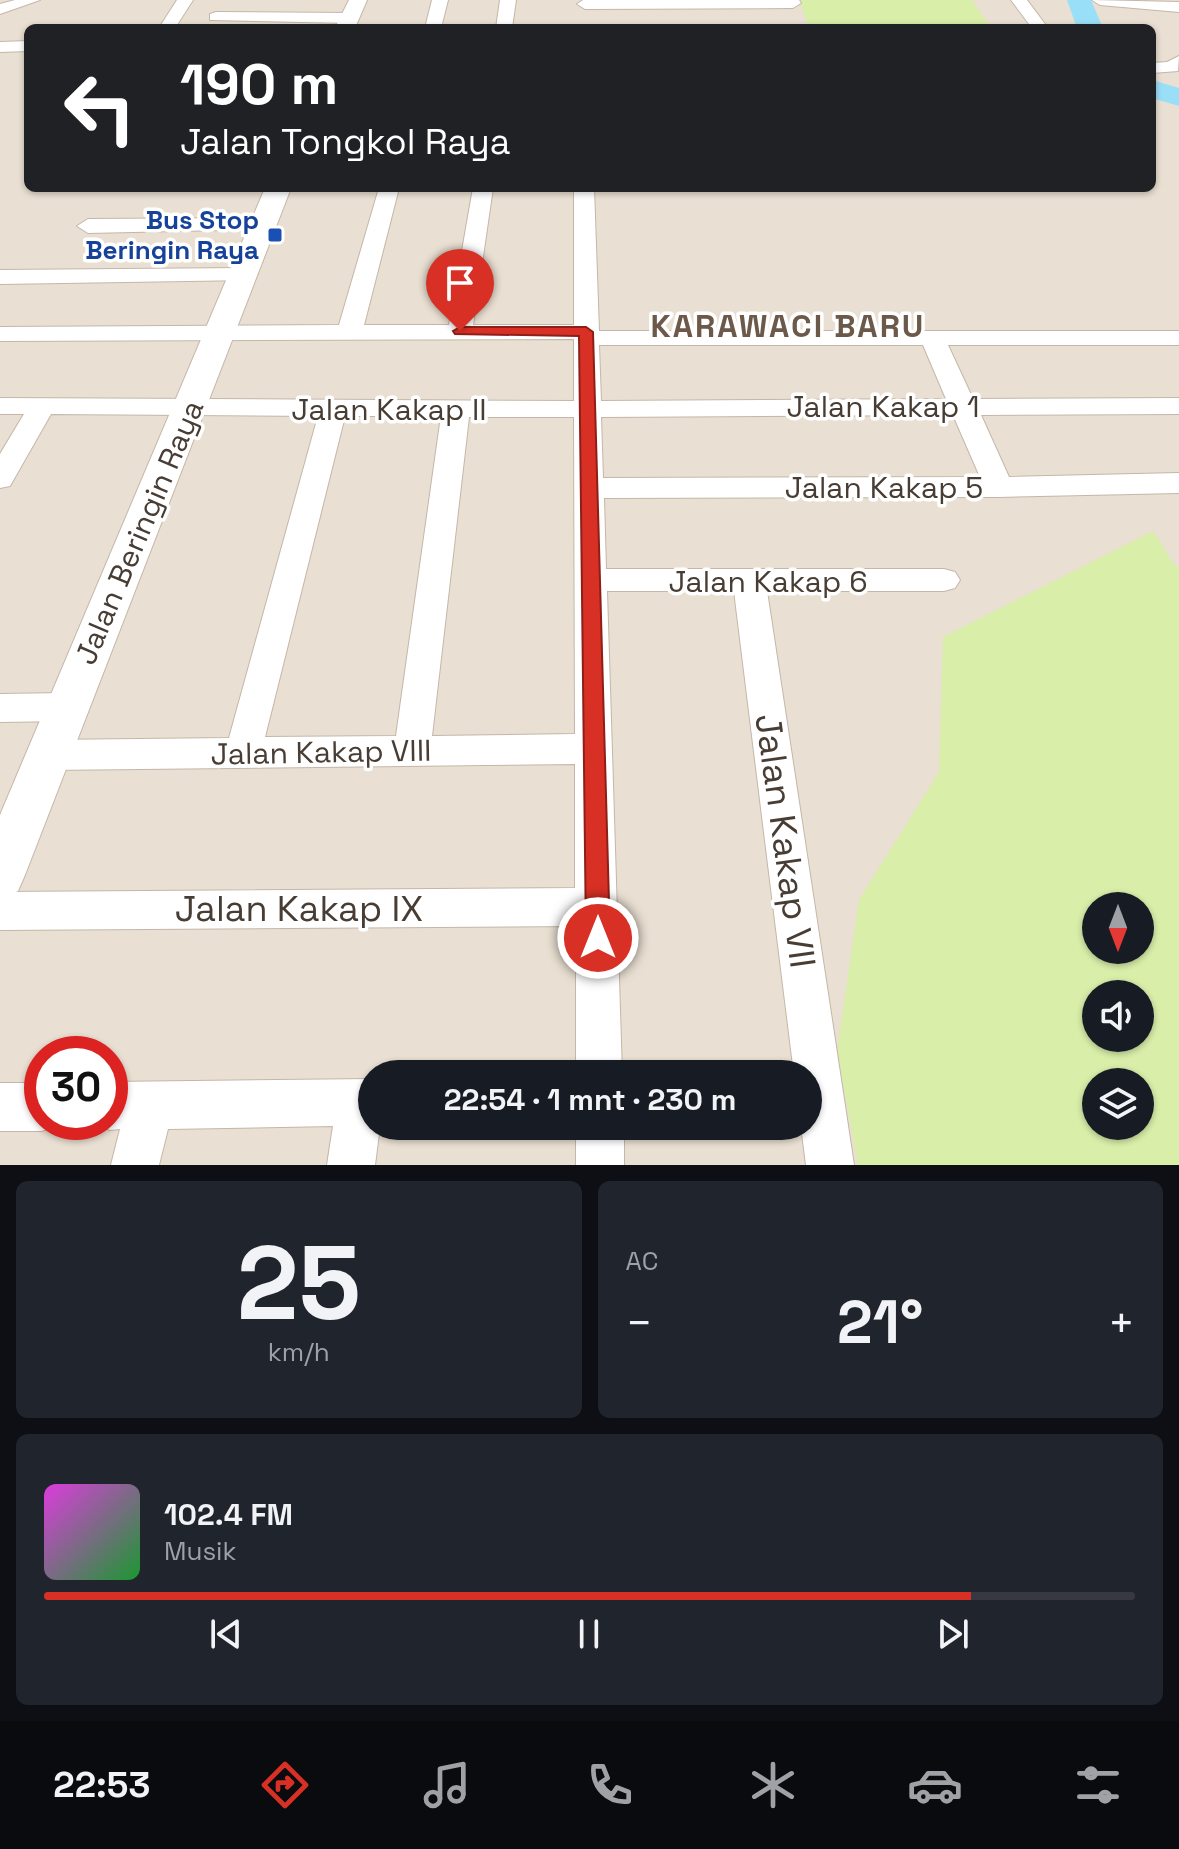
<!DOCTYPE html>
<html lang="id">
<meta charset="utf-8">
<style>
:root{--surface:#171b24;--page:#20242c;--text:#f1f3f6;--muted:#9ea1a6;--line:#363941;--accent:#d93025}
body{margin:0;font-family:"Space Grotesk",sans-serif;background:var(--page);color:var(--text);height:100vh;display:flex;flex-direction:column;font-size:30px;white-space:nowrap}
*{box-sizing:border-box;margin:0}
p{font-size:26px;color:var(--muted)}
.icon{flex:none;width:44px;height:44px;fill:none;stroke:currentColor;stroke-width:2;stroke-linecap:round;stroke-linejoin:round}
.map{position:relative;height:1165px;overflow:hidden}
.details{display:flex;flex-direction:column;gap:16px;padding:16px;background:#0d0f14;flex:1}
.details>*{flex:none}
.guide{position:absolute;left:24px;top:24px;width:1132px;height:168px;border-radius:12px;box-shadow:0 2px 6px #0004;background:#202124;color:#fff;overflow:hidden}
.needle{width:52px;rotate:180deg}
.buttons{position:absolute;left:1082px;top:892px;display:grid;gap:16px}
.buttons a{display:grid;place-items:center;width:72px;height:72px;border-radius:50%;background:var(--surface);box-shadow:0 2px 6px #0004;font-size:40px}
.speed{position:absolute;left:24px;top:1036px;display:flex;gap:16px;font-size:40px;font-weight:700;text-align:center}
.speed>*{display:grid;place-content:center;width:104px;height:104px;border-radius:50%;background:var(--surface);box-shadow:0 2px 6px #0004;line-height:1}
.speed .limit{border:12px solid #d22;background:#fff;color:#111}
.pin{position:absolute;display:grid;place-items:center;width:68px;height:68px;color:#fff;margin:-82px -34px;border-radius:50% 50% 50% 0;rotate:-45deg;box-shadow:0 0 8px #0007}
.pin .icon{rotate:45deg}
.me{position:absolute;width:88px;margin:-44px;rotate:0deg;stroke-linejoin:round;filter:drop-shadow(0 0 6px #0008)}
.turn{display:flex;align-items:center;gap:28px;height:168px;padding:0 24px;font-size:36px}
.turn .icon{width:104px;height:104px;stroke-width:2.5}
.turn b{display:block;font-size:56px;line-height:68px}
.big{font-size:60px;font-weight:700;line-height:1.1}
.details .widget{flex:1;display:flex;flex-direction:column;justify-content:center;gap:12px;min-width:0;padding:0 28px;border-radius:12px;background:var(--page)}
.details .dial{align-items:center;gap:0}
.dial b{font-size:104px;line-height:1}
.song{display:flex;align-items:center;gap:24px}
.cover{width:96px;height:96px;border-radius:12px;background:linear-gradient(135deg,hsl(300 70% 55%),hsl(130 70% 35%))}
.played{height:8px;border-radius:4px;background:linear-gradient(90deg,var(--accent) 85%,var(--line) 85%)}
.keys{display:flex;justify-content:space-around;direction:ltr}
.heat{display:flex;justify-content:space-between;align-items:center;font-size:44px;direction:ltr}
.details .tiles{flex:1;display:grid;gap:16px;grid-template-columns:1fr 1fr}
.widget:last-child{grid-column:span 2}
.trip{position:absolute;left:358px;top:1060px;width:464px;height:80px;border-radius:40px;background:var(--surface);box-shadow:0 2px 6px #0004;font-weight:700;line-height:80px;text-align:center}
.tab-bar{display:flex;height:128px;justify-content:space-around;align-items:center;background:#090b0e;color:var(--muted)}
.tab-bar .icon{width:56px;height:56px}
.tab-bar .selected{color:var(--accent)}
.tab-bar b{font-size:36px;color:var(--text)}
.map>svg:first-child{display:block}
.residential{fill:#e9dfd2;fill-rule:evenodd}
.green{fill:#d8eea9;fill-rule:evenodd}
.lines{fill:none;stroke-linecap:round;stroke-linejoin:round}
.river{fill:#9adff8;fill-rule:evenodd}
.minor-casing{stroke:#c4b7a9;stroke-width:2}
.tertiary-casing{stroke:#c4b7a9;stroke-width:2}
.minor{fill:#fff;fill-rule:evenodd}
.tertiary{fill:#fff;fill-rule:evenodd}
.route{fill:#d93025;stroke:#8d1f18;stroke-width:2}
.transit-dot{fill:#1a4fb4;stroke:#fff;stroke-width:3}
.labels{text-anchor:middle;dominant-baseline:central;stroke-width:7;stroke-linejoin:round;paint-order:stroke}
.far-transit-label{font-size:26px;font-weight:bold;fill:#164399;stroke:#fff;text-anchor:end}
.street-label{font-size:30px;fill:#483d34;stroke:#fff}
.far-district-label{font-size:32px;font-weight:bold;letter-spacing:2px;fill:#6c594a;stroke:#fff}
.near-street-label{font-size:36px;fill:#483d34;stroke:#fff}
</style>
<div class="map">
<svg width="1179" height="1165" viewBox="0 0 1179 1165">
<rect width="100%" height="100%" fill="#f4ede5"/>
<path class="residential" d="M 0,0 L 1179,0 L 1179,1165 L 0,1165 ZM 28,28 L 1152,28 L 1152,188 L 28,188 ZM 1096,906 L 1140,906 L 1140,950 L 1096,950 ZM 1096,994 L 1140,994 L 1140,1038 L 1096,1038 ZM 42,1054 L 110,1054 L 110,1122 L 42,1122 ZM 372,1074 L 808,1074 L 808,1126 L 372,1126 ZM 1096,1082 L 1140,1082 L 1140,1126 L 1096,1126 Z"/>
<path class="green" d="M 799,0 L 972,0 L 991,28 L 809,28 Z
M 1153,531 L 1175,566 L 1179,566 L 1179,1165 L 858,1165 L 837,1051 L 859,900 L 939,772 L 943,637 ZM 1096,906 L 1140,906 L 1140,950 L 1096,950 ZM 1096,994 L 1140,994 L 1140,1038 L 1096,1038 ZM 1096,1082 L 1140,1082 L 1140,1126 L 1096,1126 Z"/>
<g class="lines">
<path class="river" d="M 1067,0 L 1091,0 L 1103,28 L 1077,28 Z
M 1152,80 L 1179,88 L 1179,106 L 1152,98 Z"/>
<g class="minor-casing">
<path id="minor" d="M 15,0 L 40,0 L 0,14 L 0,4 Z
M 177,0 L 193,0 L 175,28 L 159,28 Z
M 432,0 L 448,0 L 441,28 L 425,28 Z
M 500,0 L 516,0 L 512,28 L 496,28 Z
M 583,0 L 799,0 L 801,3 L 793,8 L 585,9 L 577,4 Z
M 1011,0 L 1027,0 L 1048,28 L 1032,28 Z
M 1092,0 L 1179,2 L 1179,12 L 1100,5 Z
M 216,12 L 350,13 L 358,18 L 350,23 L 210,20 L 210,14 Z
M 28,41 L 28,51 L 0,52 L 0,42 Z
M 1179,56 L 1178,71 L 1152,73 L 1152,63 L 1167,62 Z
M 379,188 L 399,188 L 364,325 L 449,325 L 473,188 L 493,188 L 473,325 L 574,325 L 574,188 L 594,188 L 599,331 L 1179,331 L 1179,345 L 948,345 L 973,399 L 1179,398 L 1179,414 L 981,415 L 1009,477 L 1179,473 L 1179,493 L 999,497 L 604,498 L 606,569 L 944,569 L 955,572 L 960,580 L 955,588 L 944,591 L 767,591 L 854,1165 L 806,1165 L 801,1126 L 808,1126 L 808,1074 L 794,1074 L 734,591 L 607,591 L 622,1074 L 576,1074 L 576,926 L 0,930 L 0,892 L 575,888 L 575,764 L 48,770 L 35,766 L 30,755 L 35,744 L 48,740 L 229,738 L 318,416 L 51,414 L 10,486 L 0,488 L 0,454 L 24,414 L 0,414 L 0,398 L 574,401 L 574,339 L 0,341 L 0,327 L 339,325 ZM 599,345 L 923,345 L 946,399 L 601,401 ZM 953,415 L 980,477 L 603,478 L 601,417 ZM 345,416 L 441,416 L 396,736 L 265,737 ZM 469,417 L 574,417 L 575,734 L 432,736 Z
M 264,218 L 275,224 L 272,229 L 88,233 L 77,226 L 88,219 Z
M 243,268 L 251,270 L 255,275 L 251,280 L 0,284 L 0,270 Z
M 66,693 L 79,697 L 84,707 L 79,717 L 66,721 L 0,722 L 0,694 Z
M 372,1079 L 372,1126 L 380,1126 L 375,1165 L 327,1165 L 333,1126 L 168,1129 L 159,1165 L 111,1165 L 120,1129 L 110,1130 L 93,1122 L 110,1122 L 110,1082 Z
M 0,1083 L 42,1083 L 42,1122 L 59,1124 L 42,1131 L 0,1131 Z
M 576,1126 L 624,1126 L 624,1165 L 576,1165 Z"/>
</g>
<g class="tertiary-casing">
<path id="tertiary" d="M 349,0 L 367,0 L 355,28 L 335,28 Z
M 265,188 L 291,188 L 25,875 L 18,891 L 0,898 L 0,815 Z"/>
</g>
<use href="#minor" class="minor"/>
<use href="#tertiary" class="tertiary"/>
</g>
<path class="route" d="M 460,327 L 586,327 L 593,332 L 610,938 L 606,946 L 598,949 L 590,946 L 586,938 L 579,336 L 455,334 L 453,331 Z"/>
<rect class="transit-dot" x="267" y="227" width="16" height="16" rx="4"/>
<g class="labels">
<g class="far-transit-label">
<text x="259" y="220">Bus Stop<tspan x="259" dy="30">Beringin Raya</tspan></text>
</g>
<g class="street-label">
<text x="883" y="406">Jalan Kakap 1</text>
<text x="389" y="409">Jalan Kakap II</text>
<text x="884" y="487">Jalan Kakap 5</text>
<text transform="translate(139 532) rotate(-67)">Jalan Beringin Raya</text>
<text x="768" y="581">Jalan Kakap 6</text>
<text transform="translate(321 752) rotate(-1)">Jalan Kakap VIII</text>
</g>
<g class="far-district-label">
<text x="788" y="326">KARAWACI BARU</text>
</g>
<g class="near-street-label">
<text transform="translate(785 841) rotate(82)">Jalan Kakap VII</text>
<text x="299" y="909">Jalan Kakap IX</text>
</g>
</g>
</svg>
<div class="buttons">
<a><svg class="needle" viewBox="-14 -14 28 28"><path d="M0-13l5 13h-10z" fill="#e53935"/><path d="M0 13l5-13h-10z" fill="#9ea1a6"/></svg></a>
<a><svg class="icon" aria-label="sound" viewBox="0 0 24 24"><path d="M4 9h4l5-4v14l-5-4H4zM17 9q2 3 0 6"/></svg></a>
<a><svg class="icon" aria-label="layers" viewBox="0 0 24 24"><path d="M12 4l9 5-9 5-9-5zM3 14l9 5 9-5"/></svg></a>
</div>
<div class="speed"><div class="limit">30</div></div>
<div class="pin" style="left:460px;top:331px;background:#d93025"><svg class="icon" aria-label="arrive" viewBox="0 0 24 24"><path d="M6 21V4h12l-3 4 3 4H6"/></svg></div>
<svg class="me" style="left:598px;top:938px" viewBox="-20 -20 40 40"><circle r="17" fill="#d93025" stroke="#fff" stroke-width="3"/><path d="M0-11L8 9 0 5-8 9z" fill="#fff"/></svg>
<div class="trip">22:54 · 1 mnt · 230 m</div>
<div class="guide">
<div class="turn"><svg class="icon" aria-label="left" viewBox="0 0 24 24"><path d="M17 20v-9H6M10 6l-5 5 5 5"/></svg><div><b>190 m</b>Jalan Tongkol Raya</div></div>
</div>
</div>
<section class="details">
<div class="tiles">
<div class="widget dial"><b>25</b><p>km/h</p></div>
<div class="widget"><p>AC</p>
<div class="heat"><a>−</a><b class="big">21°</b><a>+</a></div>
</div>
<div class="widget">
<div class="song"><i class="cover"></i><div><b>102.4 FM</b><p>Musik</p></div></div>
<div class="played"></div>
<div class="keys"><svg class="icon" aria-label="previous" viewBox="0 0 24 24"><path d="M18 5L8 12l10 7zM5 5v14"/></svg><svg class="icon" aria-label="pause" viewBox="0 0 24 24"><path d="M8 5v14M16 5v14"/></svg><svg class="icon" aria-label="next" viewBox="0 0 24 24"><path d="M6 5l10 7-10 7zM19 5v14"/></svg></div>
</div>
</div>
</section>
<nav class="tab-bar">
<b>22:53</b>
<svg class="icon selected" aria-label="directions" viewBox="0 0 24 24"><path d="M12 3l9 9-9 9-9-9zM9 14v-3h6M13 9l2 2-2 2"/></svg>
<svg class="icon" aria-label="music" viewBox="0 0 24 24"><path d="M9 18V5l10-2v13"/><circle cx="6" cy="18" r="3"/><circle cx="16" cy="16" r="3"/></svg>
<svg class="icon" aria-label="phone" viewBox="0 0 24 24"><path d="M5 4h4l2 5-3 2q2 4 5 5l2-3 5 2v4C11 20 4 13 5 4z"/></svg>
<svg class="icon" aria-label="climate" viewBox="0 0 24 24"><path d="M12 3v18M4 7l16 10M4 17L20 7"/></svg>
<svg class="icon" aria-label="car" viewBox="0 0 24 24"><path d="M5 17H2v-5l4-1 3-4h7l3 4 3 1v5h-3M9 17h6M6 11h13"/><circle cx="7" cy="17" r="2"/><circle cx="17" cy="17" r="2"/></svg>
<svg class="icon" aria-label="filters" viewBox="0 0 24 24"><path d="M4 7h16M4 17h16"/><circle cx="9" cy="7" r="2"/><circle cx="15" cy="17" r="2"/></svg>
</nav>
